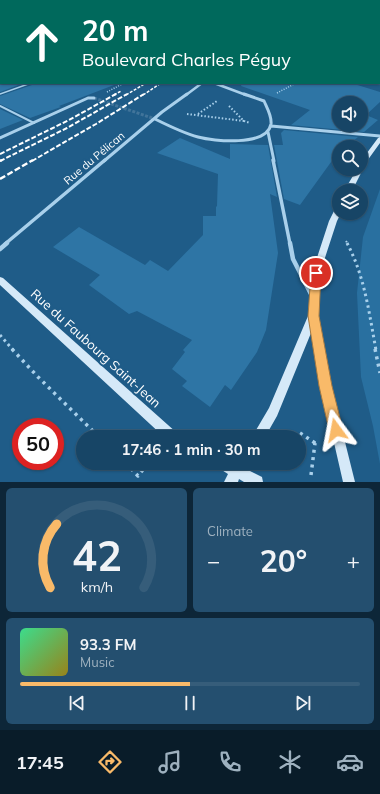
<!DOCTYPE html>
<meta charset="utf-8">
<style>
:root{--surface:#174566;--page:#244f6f;--text:#f1f3f6;--muted:#9eb1bf;--line:#365d7a;--accent:#f9ba69}
body{margin:0;font-family:Mulish,sans-serif;background:var(--page);color:var(--text);height:100vh;display:flex;flex-direction:column;font-size:15px;white-space:nowrap}
*{box-sizing:border-box;margin:0}
p{font-size:13px;color:var(--muted)}
.icon{flex:none;width:22px;height:22px;fill:none;stroke:currentColor;stroke-width:2;stroke-linecap:round;stroke-linejoin:round}
.map{position:relative;height:482px;overflow:hidden}
.panel{display:flex;flex-direction:column;gap:6px;padding:6px;background:#0d2638;flex:1}
.panel>*{flex:none}
.top-card{position:absolute;left:0px;top:0px;width:380px;height:84px;box-shadow:0 1px 3px #0004,0 0 0 1px var(--line);background:#00695c;color:#fff;overflow:hidden}
.fabs{position:absolute;left:332px;top:96px;display:grid;gap:8px}
.fabs a{display:grid;place-items:center;width:36px;height:36px;border-radius:50%;background:var(--surface);box-shadow:0 1px 3px #0004,0 0 0 1px var(--line);font-size:20px}
.speed{position:absolute;left:12px;top:418px;display:flex;gap:8px;font-size:20px;font-weight:700;text-align:center}
.speed>*{display:grid;place-content:center;width:52px;height:52px;border-radius:50%;background:var(--surface);box-shadow:0 1px 3px #0004,0 0 0 1px var(--line);line-height:1}
.speed .limit{border:6px solid #d22;background:#fff;color:#111}
.pin{position:absolute;display:grid;place-items:center;width:34px;height:34px;color:#fff;margin:-17px;border:2px solid #fff;border-radius:50%;box-shadow:0 1px 4px #0007}
.me{position:absolute;width:44px;margin:-22px;rotate:347deg;stroke-linejoin:round;filter:drop-shadow(0 0 3px #0008)}
.turn{display:flex;align-items:center;gap:14px;height:84px;padding:0 16px;font-size:18px}
.turn .icon{width:52px;height:52px;stroke-width:2.5}
.turn b{display:block;font-size:28px;line-height:34px}
.big{font-size:30px;font-weight:700;line-height:1.1}
.panel .card{flex:1;display:flex;flex-direction:column;justify-content:center;gap:6px;min-width:0;padding:0 14px;border-radius:6px;background:var(--page)}
.panel .dial{align-items:center;gap:0}
.dial svg{height:104px;overflow:visible;fill:none;stroke:var(--line);stroke-width:7;stroke-linecap:round;text-anchor:middle}
.dial text{fill:var(--text);stroke:none}
.song{display:flex;align-items:center;gap:12px}
.cover{width:48px;height:48px;border-radius:6px;background:linear-gradient(135deg,hsl(150 70% 55%),hsl(50 70% 35%))}
.played{height:4px;border-radius:2px;background:linear-gradient(90deg,var(--accent) 50%,var(--line) 50%)}
.keys{display:flex;justify-content:space-around;direction:ltr}
.heat{display:flex;justify-content:space-between;align-items:center;font-size:22px;direction:ltr}
.panel .tiles{flex:1;display:grid;gap:6px;grid-template-columns:1fr 1fr}
.card:last-child{grid-column:span 2}
.trip{position:absolute;left:76px;top:430px;width:230px;height:40px;border-radius:20px;background:var(--surface);box-shadow:0 1px 3px #0004,0 0 0 1px var(--line);font-weight:700;line-height:40px;text-align:center}
.tabs{display:flex;height:64px;justify-content:space-around;align-items:center;background:#091c29;color:var(--muted)}
.tabs .icon{width:28px;height:28px}
.tabs .current{color:var(--accent)}
.tabs b{font-size:18px;color:var(--text)}
.map>svg:first-child{display:block}
.green{fill:#2970a0}
.building{fill:#2e75a5;fill-rule:evenodd}
.lines{fill:none;stroke-linecap:round;stroke-linejoin:round}
.minor-tunnel{stroke:#41749a;stroke-width:3;stroke-dasharray:3 1.5;stroke-linecap:butt}
.path-far4{stroke:#a9d0eb;stroke-width:1;stroke-dasharray:1 1.5;stroke-linecap:butt}
.path-far3{stroke:#a9d0eb;stroke-width:1.5;stroke-dasharray:1 1.5;stroke-linecap:butt}
.path-far2{stroke:#a9d0eb;stroke-width:2;stroke-dasharray:1.5 2;stroke-linecap:butt}
.path-far1{stroke:#a9d0eb;stroke-width:3;stroke-dasharray:2.5 3.5;stroke-linecap:butt}
.path{stroke:#a9d0eb;stroke-width:3.5;stroke-dasharray:3 4.5;stroke-linecap:butt}
.service-far1{stroke:#a9d0eb;stroke-width:1.5}
.service{stroke:#a9d0eb;stroke-width:2}
.minor-far3{stroke:#a9d0eb;stroke-width:2.5}
.minor-far2{stroke:#a9d0eb;stroke-width:3}
.minor-far1{stroke:#a9d0eb;stroke-width:3.5}
.minor{stroke:#a9d0eb;stroke-width:4.5}
.secondary{fill:#d5e9f8;fill-rule:evenodd}
.rail-far2{stroke:#fff;stroke-width:1.5;stroke-dasharray:3 1.5;stroke-linecap:butt}
.rail-far1{stroke:#fff;stroke-width:2;stroke-dasharray:5 2;stroke-linecap:butt}
.rail{stroke:#fff;stroke-width:2.5;stroke-dasharray:6 2.5;stroke-linecap:butt}
.route{fill:#f9ba69;stroke:#a27944}
.labels{text-anchor:middle;dominant-baseline:central;stroke-width:4;stroke-linejoin:round;paint-order:stroke}
.street-label{font-size:11px;fill:#fff;stroke:#1f5c88}
.near-street-label{font-size:13px;fill:#fff;stroke:#1f5c88}
</style>
<div class="map">
<svg width="380" height="482" viewBox="0 0 380 482">
<rect width="100%" height="100%" fill="#1f5c88"/>
<path class="green" d="M 293,0 L 380,0 L 380,82 L 379,1 Z
M 380,189 L 380,464 L 373,426 L 361,377 L 357,293 L 363,237 Z"/>
<path class="building" d="M 0,83 L 24,83 L 0,92 Z
M 33,83 L 114,83 L 114,85 L 59,106 L 61,107 L 58,108 L 30,118 L 0,104 L 0,96 L 32,85 Z
M 242,83 L 351,83 L 380,92 L 380,102 L 366,115 L 378,120 L 364,132 L 291,125 L 310,110 L 241,86 ZM 339,103 L 361,103 L 361,125 L 339,125 Z
M 0,109 L 23,120 L 0,129 Z
M 284,130 L 358,137 L 346,147 L 339,147 L 339,151 L 300,205 L 284,199 L 274,145 L 283,145 L 281,133 Z
M 180,138 L 230,159 L 230,144 L 268,145 L 277,197 L 270,194 L 278,253 L 266,330 L 257,352 L 231,390 L 225,385 L 210,407 L 182,386 L 187,381 L 172,369 L 185,352 L 183,350 L 192,340 L 137,311 L 129,314 L 89,285 L 100,275 L 53,247 L 79,227 L 145,265 L 150,260 L 168,271 L 203,235 L 203,216 L 216,216 L 216,207 L 217,206 L 218,174 L 157,153 Z"/>
<g class="lines">
<path class="minor-tunnel" d="M 94,98 L 155,119"/>
<path class="path-far4" d="M 85,0 L 88,1"/>
<path class="path-far3" d="M 107,92 L 124,83
M 277,93 L 296,83"/>
<path class="path-far2" d="M 229,106 L 244,121 L 250,123
M 187,114 L 244,121
M 198,114 L 217,101
M 346,241 L 348,244"/>
<path class="path-far1" d="M 347,243 C 365,277 369,313 376,350
M 0,335 L 13,350"/>
<path class="path" d="M 12,349 L 38,377 L 99,437
M 375,349 L 380,373
M 300,433 L 315,443
M 126,463 L 138,476 L 148,463
M 311,475 L 315,443 L 320,444"/>
<path class="service-far1" d="M 0,94 L 31,83"/>
<path class="service" d="M 0,106 L 34,123"/>
<path class="minor-far3" d="M 214,83 L 246,95
M 186,95 L 202,83"/>
<path class="minor-far2" d="M 155,119 C 169,126 183,133 198,137 C 213,141 267,147 271,124 C 272,116 267,108 264,101 L 244,94
M 271,126 L 380,136
M 268,132 L 274,161
M 0,138 L 88,98 L 94,98
M 104,161 L 162,112 L 187,94"/>
<path class="minor-far1" d="M 273,160 L 290,244
M 5,244 L 105,160"/>
<path class="minor" d="M 290,243 L 293,259 L 312,296
M 0,249 L 7,243"/>
<path class="secondary" d="M 380,137 L 380,143 L 362,168 L 363,169 L 352,191 L 344,191 L 357,169 L 361,169 L 361,161 L 378,138 Z
M 336,207 L 339,207 L 339,213 L 341,213 L 337,221 L 320,273 L 318,317 L 331,386 L 355,482 L 343,482 L 321,386 L 311,333 L 277,416 L 265,437 L 252,437 L 269,408 L 308,316 L 312,273 L 329,221 Z
M 0,277 L 3,278 L 177,433 L 179,437 L 164,437 L 0,285 Z
M 215,463 L 249,463 L 246,469 L 262,477 L 263,482 L 244,482 L 239,479 L 238,482 L 224,482 L 228,474 L 217,467 Z"/>
<path class="rail-far2" d="M 114,95 L 121,91
M 126,95 L 146,83
M 143,95 L 161,83"/>
<path class="rail-far1" d="M 0,154 L 69,120 L 116,94
M 0,161 L 67,128 L 127,94
M 32,161 L 96,124 L 144,94"/>
<path class="rail" d="M 0,161 L 2,160
M 0,179 L 33,160"/>
</g>
<path class="route" d="M 316,269 L 320,271 L 321,273 L 319,316 L 332,386 L 343,430 L 341,435 L 336,437 L 331,435 L 329,430 L 319,386 L 308,316 L 311,273 L 313,271 Z"/>
<g class="labels">
<g class="street-label">
<text transform="translate(94 158) rotate(-40)">Rue du Pélican</text>
</g>
<g class="near-street-label">
<text transform="translate(96 348) rotate(42)">Rue du Faubourg Saint-Jean</text>
</g>
</g>
</svg>
<div class="fabs">
<a><svg class="icon" aria-label="sound" viewBox="0 0 24 24"><path d="M4 9h4l5-4v14l-5-4H4zM17 9q2 3 0 6"/></svg></a>
<a><svg class="icon" aria-label="search" viewBox="0 0 24 24"><circle cx="10" cy="10" r="6"/><path d="M15 15l6 6"/></svg></a>
<a><svg class="icon" aria-label="layers" viewBox="0 0 24 24"><path d="M12 4l9 5-9 5-9-5zM3 14l9 5 9-5"/></svg></a>
</div>
<div class="speed"><div class="limit">50</div></div>
<div class="pin" style="left:316px;top:273px;background:#d93025"><svg class="icon" aria-label="arrive" viewBox="0 0 24 24"><path d="M6 21V4h12l-3 4 3 4H6"/></svg></div>
<svg class="me" style="left:336px;top:430px" viewBox="-20 -20 40 40"><path d="M0-17L14 15 0 8-14 15z" fill="#f9ba69" stroke="#fff" stroke-width="4"/></svg>
<div class="trip">17:46 · 1 min · 30 m</div>
<div class="top-card">
<div class="turn"><svg class="icon" aria-label="ahead" viewBox="0 0 24 24"><path d="M12 20V5M6 11l6-6 6 6"/></svg><div><b>20 m</b>Boulevard Charles Péguy</div></div>
</div>
</div>
<section class="panel">
<div class="tiles">
<div class="card dial"><svg viewBox="0 0 100 80">
<path d="M14 69A42 42 0 1 1 86 69"/>
<path d="M14 69A42 42 0 0 1 19 20" stroke="#f9ba69"/>
<text x="50" y="56" font-size="32" font-weight="700">42</text>
<text x="50" y="72" font-size="11">km/h</text>
</svg></div>
<div class="card"><p>Climate</p>
<div class="heat"><a>−</a><b class="big">20°</b><a>+</a></div>
</div>
<div class="card">
<div class="song"><i class="cover"></i><div><b>93.3 FM</b><p>Music</p></div></div>
<div class="played"></div>
<div class="keys"><svg class="icon" aria-label="previous" viewBox="0 0 24 24"><path d="M18 5L8 12l10 7zM5 5v14"/></svg><svg class="icon" aria-label="pause" viewBox="0 0 24 24"><path d="M8 5v14M16 5v14"/></svg><svg class="icon" aria-label="next" viewBox="0 0 24 24"><path d="M6 5l10 7-10 7zM19 5v14"/></svg></div>
</div>
</div>
</section>
<nav class="tabs">
<b>17:45</b>
<svg class="icon current" aria-label="directions" viewBox="0 0 24 24"><path d="M12 3l9 9-9 9-9-9zM9 14v-3h6M13 9l2 2-2 2"/></svg>
<svg class="icon" aria-label="music" viewBox="0 0 24 24"><path d="M9 18V5l10-2v13"/><circle cx="6" cy="18" r="3"/><circle cx="16" cy="16" r="3"/></svg>
<svg class="icon" aria-label="phone" viewBox="0 0 24 24"><path d="M5 4h4l2 5-3 2q2 4 5 5l2-3 5 2v4C11 20 4 13 5 4z"/></svg>
<svg class="icon" aria-label="climate" viewBox="0 0 24 24"><path d="M12 3v18M4 7l16 10M4 17L20 7"/></svg>
<svg class="icon" aria-label="car" viewBox="0 0 24 24"><path d="M5 17H2v-5l4-1 3-4h7l3 4 3 1v5h-3M9 17h6M6 11h13"/><circle cx="7" cy="17" r="2"/><circle cx="17" cy="17" r="2"/></svg>
</nav>
